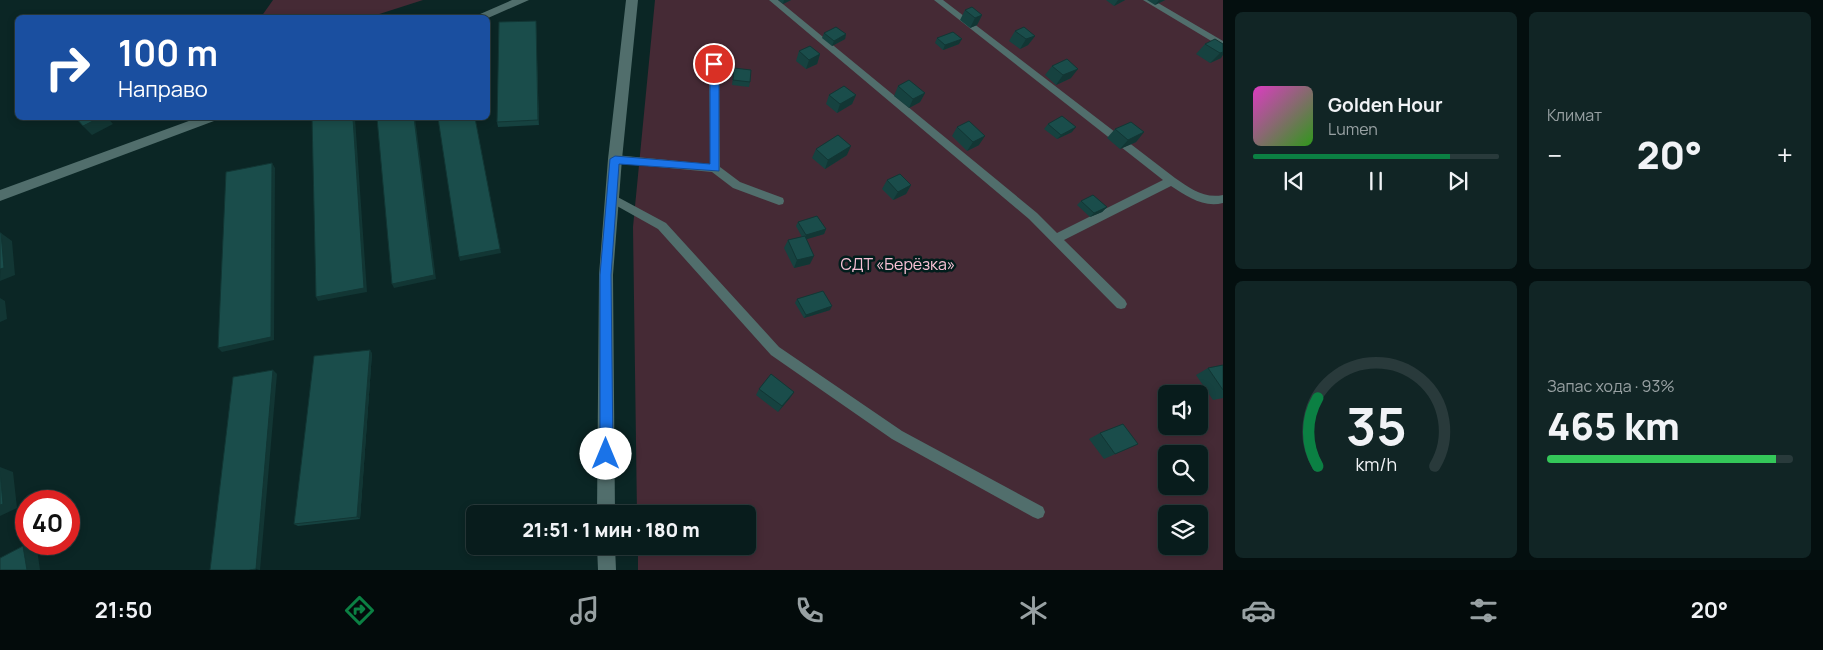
<!DOCTYPE html>
<html lang="ru">
<meta charset="utf-8">
<style>
:root{--surface:#081c1c;--page:#112525;--text:#f1f3f6;--muted:#98a1a3;--line:#293a3b;--accent:#0b8043}
body{margin:0;font-family:Manrope,sans-serif;background:var(--page);color:var(--text);height:100vh;display:flex;flex-direction:column;font-size:19px;white-space:nowrap}
*{box-sizing:border-box;margin:0}
p{font-size:16px;color:var(--muted)}
.icon{flex:none;width:28px;height:28px;fill:none;stroke:currentColor;stroke-width:2;stroke-linecap:round;stroke-linejoin:round}
.map{position:relative;flex:1;overflow:hidden}
.panel{display:flex;flex-direction:column;gap:12px;padding:12px;background:#040f0f;width:600px}
.panel>*{flex:none}
.guide{position:absolute;left:15px;top:15px;width:475px;height:105px;border-radius:8px;box-shadow:0 2px 8px #0003,0 0 0 1px var(--line);background:#1a4fa0;color:#fff;overflow:hidden}
.buttons{position:absolute;left:1158px;top:385px;display:grid;gap:10px}
.buttons a{display:grid;place-items:center;width:50px;height:50px;border-radius:8px;background:var(--surface);box-shadow:0 2px 8px #0003,0 0 0 1px var(--line);font-size:25px}
.speed{position:absolute;left:15px;top:490px;display:flex;gap:10px;font-size:25px;font-weight:700;text-align:center}
.speed>*{display:grid;place-content:center;width:65px;height:65px;border-radius:50%;background:var(--surface);box-shadow:0 2px 8px #0003,0 0 0 1px var(--line);line-height:1}
.speed .limit{border:8px solid #d22;background:#fff;color:#111}
.pin{position:absolute;display:grid;place-items:center;width:42px;height:42px;color:#fff;margin:-21px;border:2px solid #fff;border-radius:50%;box-shadow:0 1px 5px #0007}
.me{position:absolute;width:55px;margin:-28px;rotate:0deg;stroke-linejoin:round;filter:drop-shadow(0 0 4px #0008)}
.turn{display:flex;align-items:center;gap:18px;height:105px;padding:0 20px;font-size:22px}
.turn .icon{width:65px;height:65px;stroke-width:2.5}
.turn b{display:block;font-size:35px;line-height:42px}
.big{font-size:38px;font-weight:800;line-height:1.1}
.panel .card{flex:1;display:flex;flex-direction:column;justify-content:center;gap:8px;min-width:0;padding:0 18px;border-radius:8px;background:var(--page)}
.panel .dial{align-items:center;gap:0}
.dial svg{height:130px;overflow:visible;fill:none;stroke:var(--line);stroke-width:7;stroke-linecap:round;text-anchor:middle}
.dial text{fill:var(--text);stroke:none}
.song{display:flex;align-items:center;gap:15px}
.cover{width:60px;height:60px;border-radius:8px;background:linear-gradient(135deg,hsl(310 70% 55%),hsl(110 70% 35%))}
.played{height:5px;border-radius:2px;background:linear-gradient(90deg,var(--accent) 80%,var(--line) 80%)}
.keys{display:flex;justify-content:space-around;direction:ltr}
.heat{display:flex;justify-content:space-between;align-items:center;font-size:28px;direction:ltr}
.charge{height:8px;border-radius:4px;background:linear-gradient(90deg,#34c759 93%,var(--line) 0)}
.panel .tiles{flex:1;display:grid;gap:12px;grid-template-columns:repeat(2,1fr)}
.trip{position:absolute;left:466px;top:505px;width:290px;height:50px;border-radius:8px;background:var(--surface);box-shadow:0 2px 8px #0003,0 0 0 1px var(--line);font-weight:800;line-height:50px;text-align:center}
.tabs{display:flex;height:80px;justify-content:space-around;align-items:center;background:#030b0b;color:var(--muted)}
.tabs .icon{width:35px;height:35px}
.tabs .on{color:var(--accent)}
.tabs b{font-size:22px;color:var(--text)}
main{display:flex;flex:1;min-height:0}
.map>svg:first-child{display:block}
.green{fill:#452a35;fill-rule:evenodd}
.lines{fill:none;stroke-linecap:round;stroke-linejoin:round}
.service{fill:#516e6c;fill-rule:evenodd}
.minor{fill:#516e6c;fill-rule:evenodd}
.tertiary{fill:#516e6c;fill-rule:evenodd}
.wall{fill:#164240}
.shaded-wall{fill:#123634}
.building{fill:#1a4d4b;stroke:#123634}
.route{fill:#1a73e8;stroke:#114b97}
.labels{text-anchor:middle;dominant-baseline:central;stroke-width:5;stroke-linejoin:round;paint-order:stroke}
.park-label{font-size:16px;fill:#f7c1d5;stroke:#021d1c}
</style>
<main>
<div class="map">
<svg width="1223" height="570" viewBox="0 0 1223 570">
<rect width="100%" height="100%" fill="#0b2625"/>
<path class="green" d="M 273,0 L 423,0 L 370,17 L 261,17 Z
M 655,0 L 1223,0 L 1223,570 L 638,570 L 638,546 L 748,546 L 748,514 L 637,514 L 633,227 ZM 1166,394 L 1199,394 L 1199,426 L 1166,426 ZM 1166,454 L 1199,454 L 1199,486 L 1166,486 ZM 1166,514 L 1199,514 L 1199,546 L 1166,546 Z"/>
<g class="lines">
<path class="service" d="M 769,0 L 778,0 L 1037,213 L 1057,233 L 1163,180 L 934,0 L 943,0 L 1175,178 C 1190,188 1204,199 1223,195 L 1223,203 C 1203,208 1187,196 1171,186 L 1064,240 L 1125,300 L 1127,304 L 1125,308 L 1121,309 L 1117,308 L 1029,219 Z
M 1143,0 L 1153,0 L 1223,41 L 1223,48 Z
M 714,62 L 719,65 L 720,167 L 740,182 L 783,198 L 784,201 L 783,204 L 779,205 L 733,188 L 712,172 L 615,163 L 610,159 L 615,155 L 710,164 L 709,65 Z
M 612,194 L 666,223 L 779,347 L 902,431 L 1043,507 L 1045,512 L 1043,517 L 1038,519 L 1033,517 L 892,439 L 771,355 L 658,229 L 608,201 L 607,198 Z"/>
<path class="minor" d="M 512,0 L 529,0 L 488,18 L 471,18 Z
M 197,118 L 215,118 L 214,121 L 0,201 L 0,190 Z"/>
<path class="tertiary" d="M 626,0 L 638,0 L 622,159 L 613,275 L 615,514 L 597,514 L 599,275 L 608,159 Z
M 597,546 L 615,546 L 616,570 L 598,570 Z"/>
</g>
<path class="wall" d="M 778,0 L 791,0 L 783,4 Z
M 1106,0 L 1125,0 L 1114,6 Z
M 1147,0 L 1165,0 L 1155,5 Z
M 965,10 L 982,15 L 977,25 L 970,28 L 960,20 Z
M 536,26 L 539,125 L 498,127 L 497,122 Z
M 1015,31 L 1035,36 L 1028,45 L 1020,49 L 1009,41 Z
M 824,33 L 846,34 L 845,39 L 832,46 L 822,38 Z
M 937,38 L 959,44 L 943,50 L 935,43 Z
M 1205,44 L 1223,44 L 1221,58 L 1210,63 L 1196,54 Z
M 799,51 L 820,54 L 817,64 L 806,69 L 796,61 Z
M 1052,66 L 1071,78 L 1056,85 L 1045,75 Z
M 734,68 L 750,82 L 749,87 L 732,85 Z
M 898,86 L 925,93 L 920,102 L 909,108 L 894,96 Z
M 829,95 L 856,95 L 852,104 L 837,113 L 826,104 Z
M 1048,124 L 1072,132 L 1057,139 L 1044,129 Z
M 957,127 L 979,145 L 967,151 L 952,136 Z
M 1115,129 L 1144,132 L 1136,142 L 1120,149 L 1107,138 Z
M 816,149 L 847,155 L 825,169 L 812,158 Z
M 887,180 L 911,185 L 906,194 L 893,200 L 882,189 Z
M 1081,201 L 1107,207 L 1102,212 L 1090,217 L 1077,205 Z
M 798,222 L 826,229 L 824,234 L 806,239 L 810,264 L 794,268 L 784,248 L 788,240 L 802,237 L 796,226 Z
M 797,299 L 830,310 L 804,318 L 795,303 Z
M 372,353 L 360,519 L 298,526 L 294,524 Z
M 1223,365 L 1223,398 L 1213,400 L 1196,375 L 1208,368 Z
M 759,389 L 794,392 L 790,398 L 778,412 L 756,395 Z
M 1100,433 L 1138,444 L 1104,459 L 1089,439 Z"/>
<path class="shaded-wall" d="M 784,0 L 791,0 L 783,4 Z
M 1118,0 L 1125,0 L 1114,6 Z
M 1159,0 L 1165,0 L 1155,5 Z
M 982,15 L 977,25 L 970,28 L 975,18 Z
M 536,21 L 536,26 L 539,125 L 538,120 Z
M 846,34 L 845,39 L 832,46 L 834,41 Z
M 1035,36 L 1028,45 L 1020,49 L 1026,39 Z
M 962,39 L 959,44 L 943,50 L 945,45 Z
M 1223,52 L 1223,55 L 1221,58 L 1210,63 L 1220,53 Z
M 820,54 L 817,64 L 806,69 L 809,60 Z
M 1078,69 L 1071,78 L 1056,85 L 1063,75 Z
M 925,93 L 920,102 L 909,108 L 913,99 Z
M 856,95 L 852,104 L 837,113 L 840,104 Z
M 99,118 L 108,118 L 113,124 L 92,135 L 83,126 Z
M 353,118 L 355,118 L 367,292 L 318,301 L 316,297 Z
M 414,118 L 415,118 L 436,279 L 394,288 L 392,284 Z
M 475,118 L 501,253 L 460,261 L 459,257 Z
M 1076,127 L 1072,132 L 1057,139 L 1061,135 Z
M 1144,132 L 1136,142 L 1120,149 L 1128,140 Z
M 985,136 L 979,145 L 967,151 L 973,142 Z
M 851,146 L 847,155 L 825,169 L 828,160 Z
M 272,163 L 275,168 L 274,340 L 222,352 L 218,348 Z
M 911,185 L 906,194 L 893,200 L 898,192 Z
M 1107,207 L 1102,212 L 1090,217 L 1094,213 Z
M 826,229 L 824,234 L 804,240 L 806,235 Z
M 1,233 L 12,241 L 15,275 L 0,281 Z
M 814,256 L 810,264 L 794,268 L 797,260 Z
M 0,298 L 5,301 L 7,319 L 0,322 Z
M 832,306 L 830,310 L 804,318 L 806,315 Z
M 370,350 L 372,353 L 360,519 L 357,517 Z
M 273,370 L 277,374 L 260,570 L 256,569 Z
M 794,392 L 790,398 L 778,412 L 782,406 Z
M 0,467 L 13,472 L 17,508 L 0,516 Z
M 23,546 L 37,549 L 40,570 L 27,570 Z"/>
<path class="building" d="M 972,7 L 982,15 L 975,18 L 965,10 Z
M 536,21 L 538,120 L 497,122 L 499,22 Z
M 836,27 L 846,34 L 834,41 L 824,33 Z
M 1024,27 L 1035,36 L 1026,39 L 1015,31 Z
M 953,32 L 962,39 L 945,45 L 937,38 Z
M 1215,39 L 1223,44 L 1223,52 L 1220,53 L 1205,44 Z
M 810,46 L 820,54 L 809,60 L 799,51 Z
M 1067,59 L 1078,69 L 1063,75 L 1052,66 Z
M 734,68 L 751,70 L 750,82 L 733,80 Z
M 909,80 L 925,93 L 913,99 L 898,86 Z
M 844,86 L 856,95 L 840,104 L 829,95 Z
M 1062,116 L 1076,127 L 1061,135 L 1048,124 Z
M 76,118 L 99,118 L 83,126 Z
M 312,118 L 353,118 L 364,288 L 316,297 Z
M 377,118 L 414,118 L 434,275 L 392,284 Z
M 438,118 L 475,118 L 500,249 L 459,257 Z
M 969,121 L 985,136 L 973,142 L 957,127 Z
M 1131,122 L 1144,132 L 1128,140 L 1115,129 Z
M 838,135 L 851,146 L 828,160 L 816,149 Z
M 272,163 L 271,337 L 218,348 L 226,172 Z
M 900,174 L 911,185 L 898,192 L 887,180 Z
M 1093,195 L 1107,207 L 1094,213 L 1081,201 Z
M 817,216 L 826,229 L 806,235 L 798,222 Z
M 0,233 L 1,233 L 4,268 L 0,269 Z
M 805,236 L 814,256 L 797,260 L 788,240 Z
M 823,291 L 832,306 L 806,315 L 797,299 Z
M 370,350 L 357,517 L 294,524 L 314,356 Z
M 1223,365 L 1223,390 L 1208,368 Z
M 273,370 L 256,569 L 249,570 L 210,570 L 233,377 Z
M 771,374 L 794,392 L 782,406 L 759,389 Z
M 1123,424 L 1138,444 L 1115,454 L 1100,433 Z
M 0,471 L 3,504 L 0,505 Z
M 23,546 L 27,570 L 0,570 L 0,558 Z"/>
<path class="route" d="M 714,61 L 719,64 L 719,171 L 619,164 L 611,275 L 613,454 L 611,459 L 606,461 L 602,459 L 600,454 L 600,275 L 610,159 L 615,156 L 710,164 L 710,64 Z"/>
<g class="labels">
<g class="park-label">
<text x="898" y="264">СДТ «Берёзка»</text>
</g>
</g>
</svg>
<div class="buttons">
<a><svg class="icon" aria-label="sound" viewBox="0 0 24 24"><path d="M4 9h4l5-4v14l-5-4H4zM17 9q2 3 0 6"/></svg></a>
<a><svg class="icon" aria-label="search" viewBox="0 0 24 24"><circle cx="10" cy="10" r="6"/><path d="M15 15l6 6"/></svg></a>
<a><svg class="icon" aria-label="layers" viewBox="0 0 24 24"><path d="M12 4l9 5-9 5-9-5zM3 14l9 5 9-5"/></svg></a>
</div>
<div class="speed"><div class="limit">40</div></div>
<div class="pin" style="left:714px;top:64px;background:#d93025"><svg class="icon" aria-label="arrive" viewBox="0 0 24 24"><path d="M6 21V4h12l-3 4 3 4H6"/></svg></div>
<svg class="me" style="left:606px;top:454px" viewBox="-20 -20 40 40"><circle r="19" fill="#fff"/><path d="M0-13L10 11 0 6-10 11z" fill="#1a73e8"/></svg>
<div class="trip">21:51 · 1 мин · 180 m</div>
<div class="guide">
<div class="turn"><svg class="icon" aria-label="right" viewBox="0 0 24 24"><path d="M7 20v-9h11M14 6l5 5-5 5"/></svg><div><b>100 m</b>Направо</div></div>
</div>
</div>
<section class="panel">
<div class="tiles">
<div class="card">
<div class="song"><i class="cover"></i><div><b>Golden Hour</b><p>Lumen</p></div></div>
<div class="played"></div>
<div class="keys"><svg class="icon" aria-label="previous" viewBox="0 0 24 24"><path d="M18 5L8 12l10 7zM5 5v14"/></svg><svg class="icon" aria-label="pause" viewBox="0 0 24 24"><path d="M8 5v14M16 5v14"/></svg><svg class="icon" aria-label="next" viewBox="0 0 24 24"><path d="M6 5l10 7-10 7zM19 5v14"/></svg></div>
</div>
<div class="card"><p>Климат</p>
<div class="heat"><a>−</a><b class="big">20°</b><a>+</a></div>
</div>
<div class="card dial"><svg viewBox="0 0 100 80">
<path d="M14 69A42 42 0 1 1 86 69"/>
<path d="M14 69A42 42 0 0 1 14 27" stroke="#0b8043"/>
<text x="50" y="56" font-size="32" font-weight="700">35</text>
<text x="50" y="72" font-size="11">km/h</text>
</svg></div>
<div class="card"><p>Запас хода · 93%</p><b class="big">465 km</b><div class="charge"></div></div>
</div>
</section>
</main>
<nav class="tabs">
<b>21:50</b>
<svg class="icon on" aria-label="directions" viewBox="0 0 24 24"><path d="M12 3l9 9-9 9-9-9zM9 14v-3h6M13 9l2 2-2 2"/></svg>
<svg class="icon" aria-label="music" viewBox="0 0 24 24"><path d="M9 18V5l10-2v13"/><circle cx="6" cy="18" r="3"/><circle cx="16" cy="16" r="3"/></svg>
<svg class="icon" aria-label="phone" viewBox="0 0 24 24"><path d="M5 4h4l2 5-3 2q2 4 5 5l2-3 5 2v4C11 20 4 13 5 4z"/></svg>
<svg class="icon" aria-label="climate" viewBox="0 0 24 24"><path d="M12 3v18M4 7l16 10M4 17L20 7"/></svg>
<svg class="icon" aria-label="car" viewBox="0 0 24 24"><path d="M5 17H2v-5l4-1 3-4h7l3 4 3 1v5h-3M9 17h6M6 11h13"/><circle cx="7" cy="17" r="2"/><circle cx="17" cy="17" r="2"/></svg>
<svg class="icon" aria-label="filters" viewBox="0 0 24 24"><path d="M4 7h16M4 17h16"/><circle cx="9" cy="7" r="2"/><circle cx="15" cy="17" r="2"/></svg>
<b>20°</b>
</nav>
